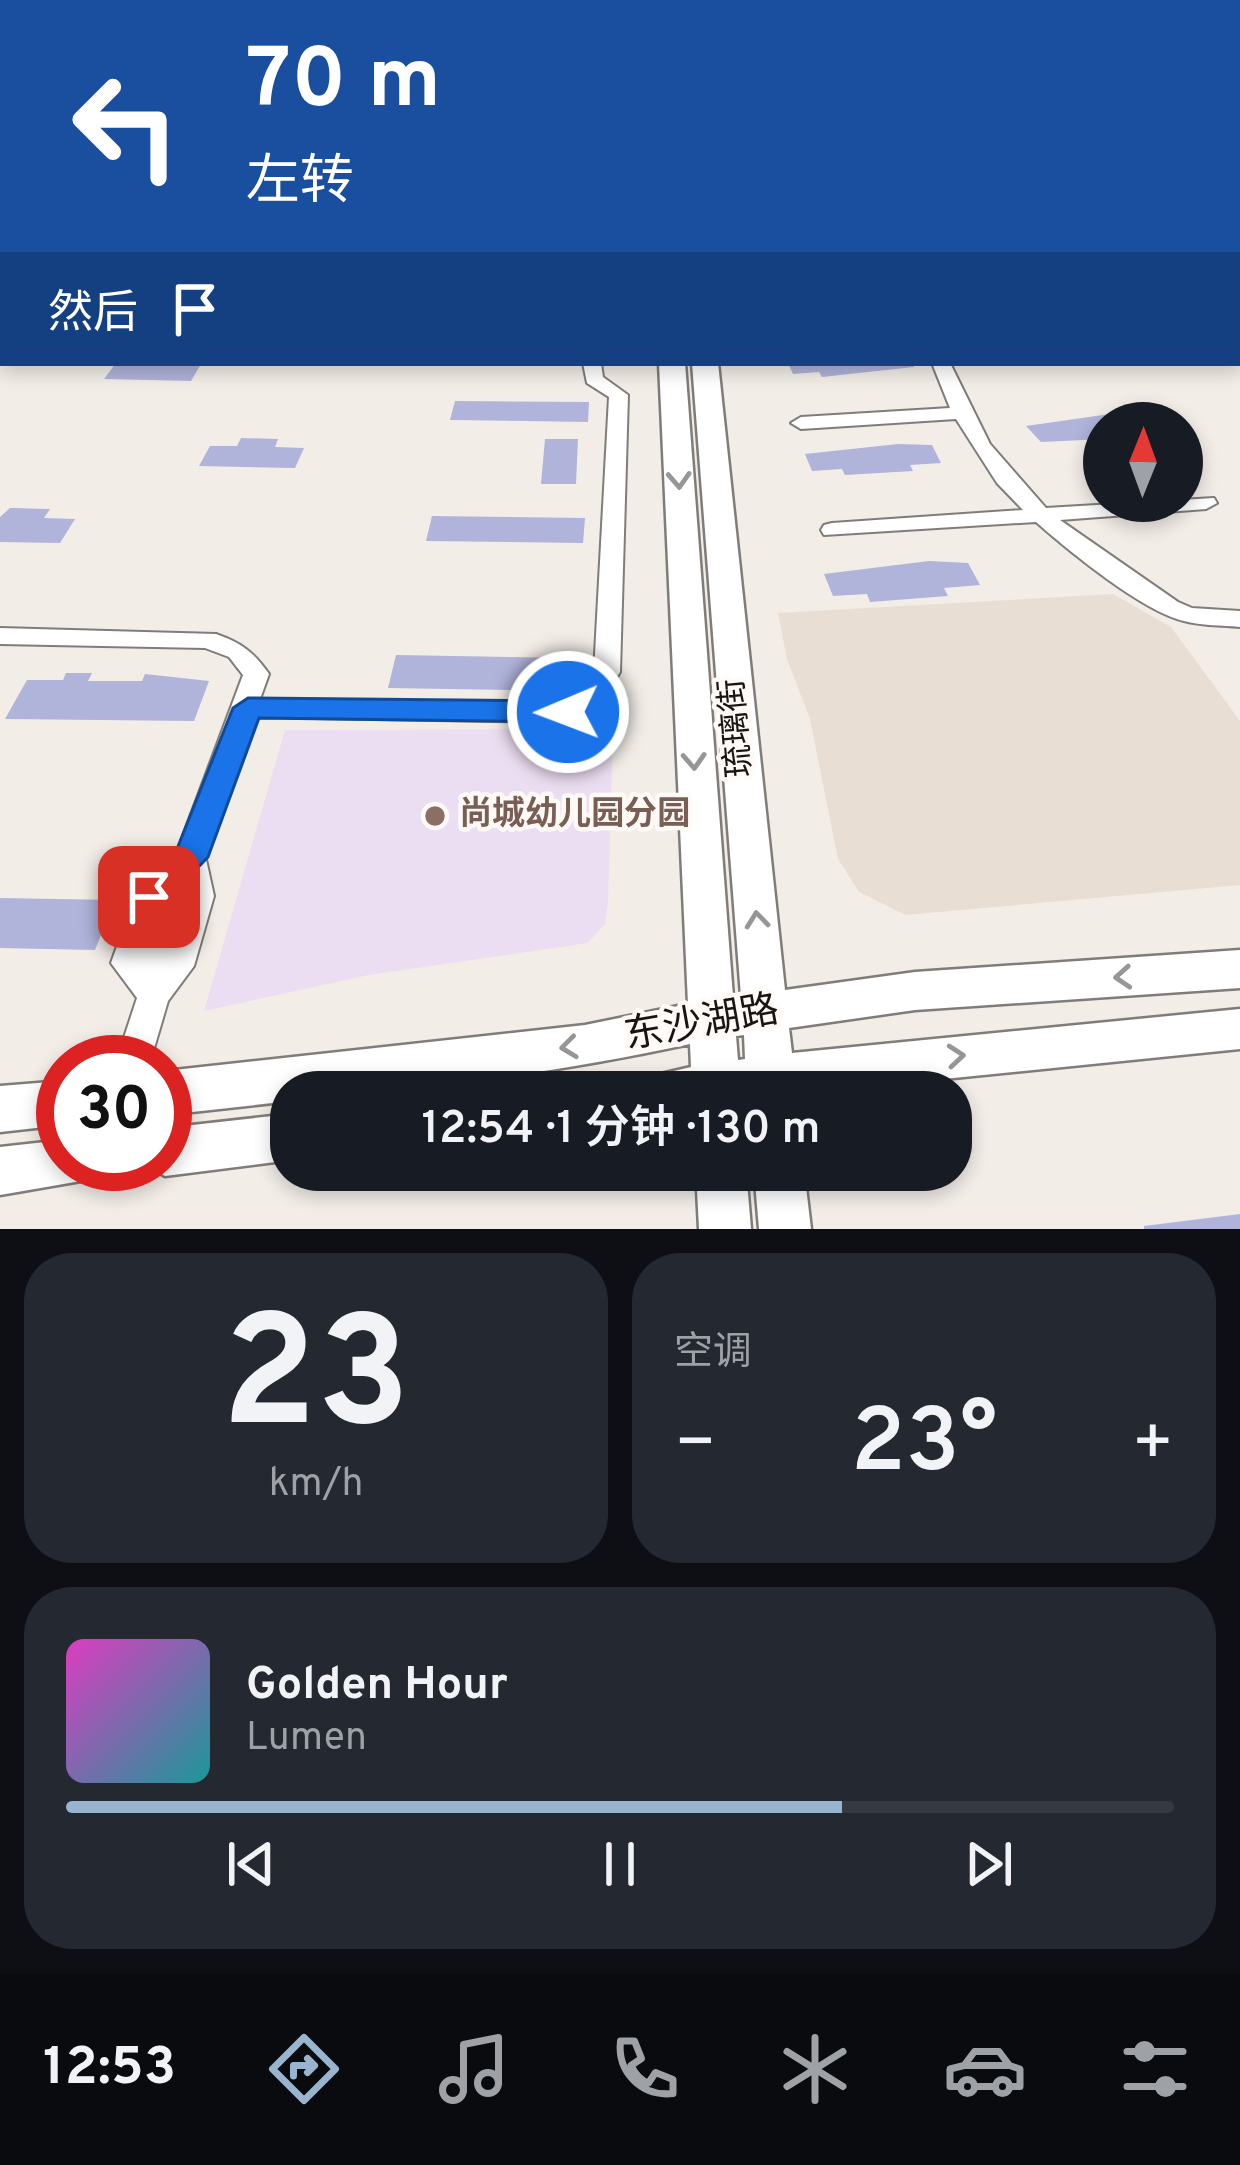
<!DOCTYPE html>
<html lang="zh">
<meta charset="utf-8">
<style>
:root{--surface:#171b24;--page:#242831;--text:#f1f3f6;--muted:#9ea1a6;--line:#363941;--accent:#98b4cf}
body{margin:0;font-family:Overpass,"Noto Sans SC",sans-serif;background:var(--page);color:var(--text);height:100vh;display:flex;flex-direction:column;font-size:45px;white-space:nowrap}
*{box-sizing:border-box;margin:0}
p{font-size:39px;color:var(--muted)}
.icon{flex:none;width:66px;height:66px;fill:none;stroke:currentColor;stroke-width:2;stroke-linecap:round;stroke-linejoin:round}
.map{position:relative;height:1229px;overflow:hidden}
.details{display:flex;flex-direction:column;gap:24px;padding:24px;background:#0d0f14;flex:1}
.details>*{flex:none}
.top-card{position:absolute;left:0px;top:0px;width:1242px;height:366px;box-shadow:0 6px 18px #0003;background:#1a4fa0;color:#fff;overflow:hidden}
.needle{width:78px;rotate:1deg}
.fabs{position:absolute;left:1083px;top:402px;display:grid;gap:24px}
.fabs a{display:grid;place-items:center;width:120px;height:120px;border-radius:50%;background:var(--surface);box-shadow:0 6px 18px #0003;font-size:60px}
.speed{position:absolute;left:36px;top:1035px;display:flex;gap:24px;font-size:60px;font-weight:700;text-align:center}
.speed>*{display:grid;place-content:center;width:156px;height:156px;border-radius:50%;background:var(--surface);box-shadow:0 6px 18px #0003;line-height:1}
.speed .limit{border:18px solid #d22;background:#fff;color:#111}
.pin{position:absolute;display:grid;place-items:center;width:102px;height:102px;color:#fff;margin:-51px;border-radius:24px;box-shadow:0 6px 18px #0006}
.me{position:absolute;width:132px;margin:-66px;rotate:269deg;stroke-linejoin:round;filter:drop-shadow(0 0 9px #0008)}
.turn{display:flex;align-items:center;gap:42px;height:252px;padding:0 48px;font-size:54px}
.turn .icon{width:156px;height:156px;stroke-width:2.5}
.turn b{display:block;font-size:84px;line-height:102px}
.then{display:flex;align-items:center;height:114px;padding:0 48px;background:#0003;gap:24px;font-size:45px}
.big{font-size:90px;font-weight:600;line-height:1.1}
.details .card{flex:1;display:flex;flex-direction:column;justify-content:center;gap:18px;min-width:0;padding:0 42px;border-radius:48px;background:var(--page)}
.details .dial{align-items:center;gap:0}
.dial b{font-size:156px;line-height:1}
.song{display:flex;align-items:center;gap:36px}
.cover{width:144px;height:144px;border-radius:18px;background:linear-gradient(135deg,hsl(310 70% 55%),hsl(180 70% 35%))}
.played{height:12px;border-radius:6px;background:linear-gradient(90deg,var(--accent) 70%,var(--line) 70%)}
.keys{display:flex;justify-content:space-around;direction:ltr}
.heat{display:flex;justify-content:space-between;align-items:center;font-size:66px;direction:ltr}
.details .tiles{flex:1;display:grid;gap:24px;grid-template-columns:1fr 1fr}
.card:last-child{grid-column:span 2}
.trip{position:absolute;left:270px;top:1071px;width:702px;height:120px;border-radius:48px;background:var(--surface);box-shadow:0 6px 18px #0003;font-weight:600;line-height:120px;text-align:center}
.tab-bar{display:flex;height:192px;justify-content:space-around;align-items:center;background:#090b0e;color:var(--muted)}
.tab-bar .icon{width:84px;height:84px}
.tab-bar .current{color:var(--accent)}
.tab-bar b{font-size:54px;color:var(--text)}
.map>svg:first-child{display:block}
.built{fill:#e9ded3}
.education{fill:#ecdef2}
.building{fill:#b0b3da}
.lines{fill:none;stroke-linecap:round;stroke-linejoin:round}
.minor-casing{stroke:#817c77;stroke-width:4}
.secondary-casing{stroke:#817c77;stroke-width:5}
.primary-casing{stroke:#817c77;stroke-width:40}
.minor{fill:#fff;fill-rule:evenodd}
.secondary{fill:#fff;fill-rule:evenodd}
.primary{stroke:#fff;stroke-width:36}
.oneway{stroke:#979696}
.route{fill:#1a73e8;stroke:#114b97;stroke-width:3}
.education-dot{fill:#8d6e63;stroke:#fffaf6;stroke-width:4.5}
.labels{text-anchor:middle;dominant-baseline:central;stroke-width:9;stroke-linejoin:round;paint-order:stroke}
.street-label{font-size:33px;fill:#181615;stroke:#fffaf6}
.education-label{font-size:33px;font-weight:bold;fill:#785e54;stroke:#fffaf6;text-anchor:start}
.near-street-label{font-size:39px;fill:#181615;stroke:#fffaf6}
</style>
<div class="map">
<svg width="1240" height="1229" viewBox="0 0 1240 1229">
<rect width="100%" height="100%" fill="#f2ede7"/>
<path class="built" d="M 110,0 L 763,0 L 107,3 Z
M 1113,594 L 1171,627 L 1240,721 L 1240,885 L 905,915 L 859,892 L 838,859 L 810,719 L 787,659 L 778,613 Z"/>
<path class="education" d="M 613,729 L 608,903 L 605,924 L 588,943 L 369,975 L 204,1011 L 285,730 Z"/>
<path class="building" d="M 116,363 L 175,363 L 201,364 L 191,381 L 104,379 Z
M 788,363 L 914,363 L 914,367 L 822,377 L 819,372 L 793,374 Z
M 455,401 L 589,402 L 588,422 L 450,420 Z
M 1138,410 L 1153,423 L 1104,423 L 1104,439 L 1041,442 L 1026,426 Z
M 241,438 L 278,439 L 275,447 L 304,448 L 295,468 L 199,466 L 210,446 L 237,446 Z
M 545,439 L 578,439 L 576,484 L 541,484 Z
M 898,444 L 932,445 L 941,463 L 910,465 L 913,471 L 845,475 L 842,469 L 812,471 L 805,454 Z
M 10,508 L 50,509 L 44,518 L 75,519 L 60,543 L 0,542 L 0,517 Z
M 432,516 L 585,518 L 583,543 L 426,541 Z
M 929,561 L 968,563 L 980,585 L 944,588 L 948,596 L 870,602 L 867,594 L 833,596 L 824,574 Z
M 396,655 L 571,658 L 568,691 L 388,688 Z
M 66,673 L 92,673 L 88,681 L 142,681 L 145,674 L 209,681 L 194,721 L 5,719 L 27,680 L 63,680 Z
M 0,898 L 115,900 L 95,950 L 0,948 Z
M 1240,1214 L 1240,1229 L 1144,1229 L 1144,1226 Z"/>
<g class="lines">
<g class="minor-casing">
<path id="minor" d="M 1239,199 L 1240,199 L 1240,207 L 1239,207 Z
M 3,287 L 3,297 L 0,298 L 0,288 Z
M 583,363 L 601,363 L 603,377 L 628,395 L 620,672 L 599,707 L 553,722 L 254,717 L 205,855 L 214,896 L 194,966 L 168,1001 L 150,1062 L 116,1062 L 137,998 L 111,963 L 138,888 L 175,857 L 243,675 L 229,657 L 205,648 L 0,644 L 0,628 L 216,634 C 241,643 253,651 269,674 L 260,699 L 552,704 L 581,695 L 594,672 L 609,397 L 587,383 Z
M 932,363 L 950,363 L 990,444 L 1046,508 L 1214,498 L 1217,503 L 1206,509 L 1060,520 L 1178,602 L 1192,608 L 1240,611 L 1240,627 C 1222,625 1201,626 1184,621 C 1142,611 1069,551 1036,522 L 824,535 L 821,530 L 824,525 L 832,523 L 1023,510 L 997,483 L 956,419 L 801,429 L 791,423 L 801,417 L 950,408 Z"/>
</g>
<g class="secondary-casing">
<path id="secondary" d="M 1239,147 L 1240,147 L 1240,159 L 1239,159 Z
M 0,220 L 3,220 L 3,232 L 0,232 Z
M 659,363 L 685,363 L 733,997 L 741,996 L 692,363 L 718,363 L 785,990 L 915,972 L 1240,950 L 1240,988 L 915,1010 L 789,1028 L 792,1053 L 1240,1009 L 1240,1049 L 815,1092 L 645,1092 L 652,1076 L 691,1067 L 690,1044 C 559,1072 425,1092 291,1092 L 291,1101 L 165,1115 L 165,1071 L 585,1025 L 688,1004 ZM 744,1035 L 745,1059 L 738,1060 L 736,1036 Z
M 63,1081 L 63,1125 L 0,1132 L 0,1086 Z
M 291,1114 L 291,1160 L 165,1176 L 145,1164 L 165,1164 L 165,1128 Z
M 63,1140 L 63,1164 L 88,1164 L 81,1181 L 0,1195 L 0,1147 Z
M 696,1170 L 746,1170 L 751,1229 L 699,1229 Z
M 754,1170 L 804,1170 L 811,1229 L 759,1229 Z"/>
</g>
<g class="primary-casing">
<path id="primary" d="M 18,3 L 22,0"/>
</g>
<use href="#minor" class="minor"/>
<use href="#secondary" class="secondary"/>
<use href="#primary" class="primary"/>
</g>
<defs><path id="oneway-chevron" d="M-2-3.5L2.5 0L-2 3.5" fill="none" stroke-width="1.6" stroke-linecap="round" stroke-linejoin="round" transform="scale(3)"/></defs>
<g class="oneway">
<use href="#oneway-chevron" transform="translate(679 480) rotate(87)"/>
<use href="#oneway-chevron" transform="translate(694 761) rotate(87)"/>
<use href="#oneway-chevron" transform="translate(757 920) rotate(-96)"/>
<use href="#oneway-chevron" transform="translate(1123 977) rotate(176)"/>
<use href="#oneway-chevron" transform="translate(569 1047) rotate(173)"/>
<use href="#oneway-chevron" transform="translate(956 1056) rotate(-5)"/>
</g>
<path class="route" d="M 248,698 L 568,701 L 583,712 L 568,722 L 259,718 L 208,857 L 161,906 L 137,906 L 131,897 L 177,849 L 233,708 Z"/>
<circle class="education-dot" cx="435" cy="816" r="12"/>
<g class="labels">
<g class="street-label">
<text transform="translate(738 728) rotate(-95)">琉璃街</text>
</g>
<g class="education-label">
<text x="459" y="816">尚城幼儿园分园</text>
</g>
<g class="near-street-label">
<text transform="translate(702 1025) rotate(-10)">东沙湖路</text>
</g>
</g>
</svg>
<div class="fabs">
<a><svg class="needle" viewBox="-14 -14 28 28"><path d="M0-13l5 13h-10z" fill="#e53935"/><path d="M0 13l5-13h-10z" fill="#9ea1a6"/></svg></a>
</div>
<div class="speed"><div class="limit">30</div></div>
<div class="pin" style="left:149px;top:897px;background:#d93025"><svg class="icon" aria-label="arrive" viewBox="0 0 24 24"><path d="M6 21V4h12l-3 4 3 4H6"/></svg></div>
<svg class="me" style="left:568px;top:712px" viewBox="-20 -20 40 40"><circle r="17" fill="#1a73e8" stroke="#fff" stroke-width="3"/><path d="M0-11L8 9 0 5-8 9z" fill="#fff"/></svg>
<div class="trip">12:54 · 1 分钟 · 130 m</div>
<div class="top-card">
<div class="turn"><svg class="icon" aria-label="left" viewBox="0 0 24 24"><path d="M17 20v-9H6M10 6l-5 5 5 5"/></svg><div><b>70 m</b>左转</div></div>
<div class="then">然后<svg class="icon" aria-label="arrive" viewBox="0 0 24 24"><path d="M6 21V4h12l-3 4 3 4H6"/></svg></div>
</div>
</div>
<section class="details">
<div class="tiles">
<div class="card dial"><b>23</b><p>km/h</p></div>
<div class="card"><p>空调</p>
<div class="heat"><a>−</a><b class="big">23°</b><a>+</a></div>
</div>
<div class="card">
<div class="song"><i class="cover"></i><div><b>Golden Hour</b><p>Lumen</p></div></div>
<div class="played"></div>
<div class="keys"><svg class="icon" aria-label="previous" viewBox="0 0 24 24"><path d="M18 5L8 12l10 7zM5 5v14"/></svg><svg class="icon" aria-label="pause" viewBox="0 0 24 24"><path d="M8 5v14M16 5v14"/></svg><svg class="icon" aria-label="next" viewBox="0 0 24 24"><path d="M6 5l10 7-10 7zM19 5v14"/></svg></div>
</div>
</div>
</section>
<nav class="tab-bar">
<b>12:53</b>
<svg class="icon current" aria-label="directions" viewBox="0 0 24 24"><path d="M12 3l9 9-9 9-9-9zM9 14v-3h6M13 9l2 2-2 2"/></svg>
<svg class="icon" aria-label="music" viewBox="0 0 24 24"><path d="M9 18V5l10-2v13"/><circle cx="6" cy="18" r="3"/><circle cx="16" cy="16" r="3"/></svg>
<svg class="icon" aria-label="phone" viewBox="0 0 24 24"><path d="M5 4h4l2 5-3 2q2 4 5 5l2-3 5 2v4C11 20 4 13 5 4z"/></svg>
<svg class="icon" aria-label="climate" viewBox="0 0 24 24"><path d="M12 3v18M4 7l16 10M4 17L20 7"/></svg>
<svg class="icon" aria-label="car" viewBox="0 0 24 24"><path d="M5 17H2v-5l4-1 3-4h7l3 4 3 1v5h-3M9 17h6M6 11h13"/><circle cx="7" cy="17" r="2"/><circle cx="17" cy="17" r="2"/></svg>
<svg class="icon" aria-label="filters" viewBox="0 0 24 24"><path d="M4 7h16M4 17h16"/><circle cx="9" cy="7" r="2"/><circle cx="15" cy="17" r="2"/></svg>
</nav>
